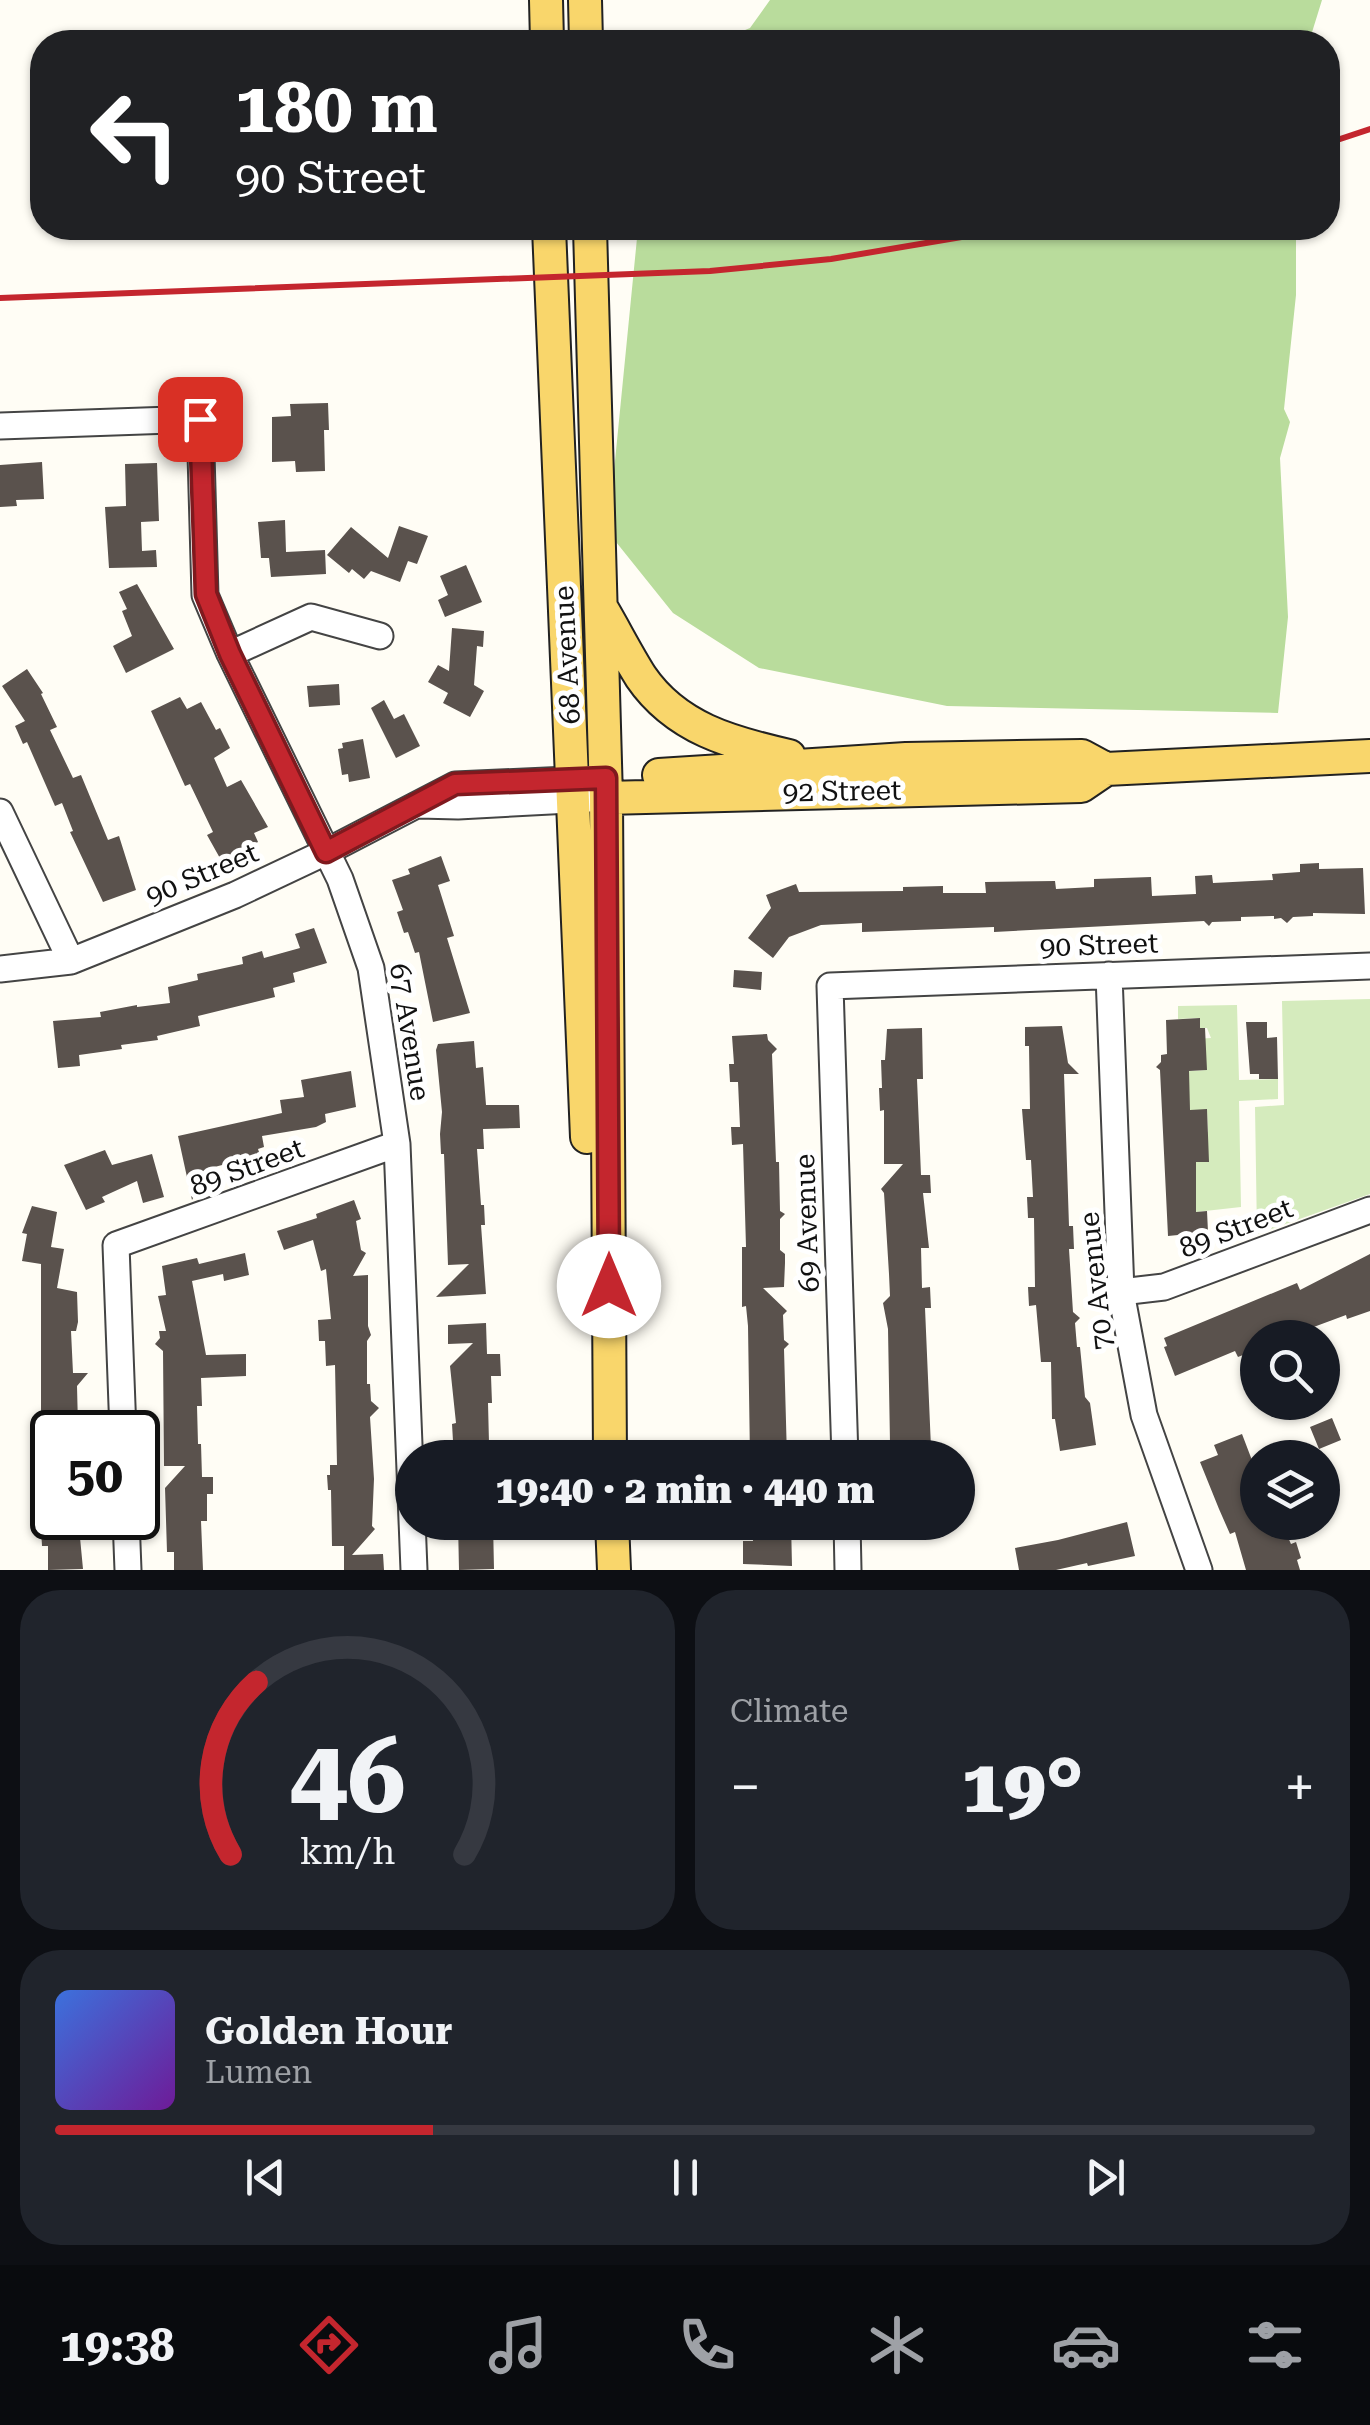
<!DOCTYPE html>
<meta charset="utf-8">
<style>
:root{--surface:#171b24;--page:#20242c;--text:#f1f3f6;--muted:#9ea1a6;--line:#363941;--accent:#c4262e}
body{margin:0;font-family:"Roboto Serif",serif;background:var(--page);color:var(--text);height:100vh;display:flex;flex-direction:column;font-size:38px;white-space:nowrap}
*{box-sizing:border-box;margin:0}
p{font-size:32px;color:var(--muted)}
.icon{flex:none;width:55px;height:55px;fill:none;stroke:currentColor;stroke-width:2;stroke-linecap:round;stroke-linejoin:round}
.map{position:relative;height:1570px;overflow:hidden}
.sheet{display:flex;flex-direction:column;gap:20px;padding:20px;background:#0d0f14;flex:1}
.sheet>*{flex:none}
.banner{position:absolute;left:30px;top:30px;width:1310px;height:210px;border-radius:40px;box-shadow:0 2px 8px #0004;background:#202124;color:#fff;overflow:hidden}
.controls{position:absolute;left:1240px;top:1320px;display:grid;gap:20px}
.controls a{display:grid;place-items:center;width:100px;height:100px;border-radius:50%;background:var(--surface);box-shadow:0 2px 8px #0004;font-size:50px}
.speed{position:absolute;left:30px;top:1410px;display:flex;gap:20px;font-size:50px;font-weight:700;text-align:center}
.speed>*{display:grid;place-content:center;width:130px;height:130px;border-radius:50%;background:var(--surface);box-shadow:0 2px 8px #0004;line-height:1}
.speed .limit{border:5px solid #111;border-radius:15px;background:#fff;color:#111}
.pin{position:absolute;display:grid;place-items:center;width:85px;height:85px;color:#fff;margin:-42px;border-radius:20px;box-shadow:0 5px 15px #0006}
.me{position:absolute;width:110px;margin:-55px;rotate:0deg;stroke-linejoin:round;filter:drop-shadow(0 0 8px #0008)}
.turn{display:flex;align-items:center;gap:35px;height:210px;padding:0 40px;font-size:45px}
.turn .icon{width:130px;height:130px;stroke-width:2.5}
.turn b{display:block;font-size:70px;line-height:85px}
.big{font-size:75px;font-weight:800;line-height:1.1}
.sheet .widget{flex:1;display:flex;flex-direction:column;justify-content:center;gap:15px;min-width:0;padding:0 35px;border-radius:40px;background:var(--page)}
.sheet .dial{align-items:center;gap:0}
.dial svg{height:260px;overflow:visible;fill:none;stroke:var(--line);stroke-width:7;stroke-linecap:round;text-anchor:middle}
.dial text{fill:var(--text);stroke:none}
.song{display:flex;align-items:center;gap:30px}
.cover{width:120px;height:120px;border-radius:15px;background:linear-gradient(135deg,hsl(220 70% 55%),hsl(280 70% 35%))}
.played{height:10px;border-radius:5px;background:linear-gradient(90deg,var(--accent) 30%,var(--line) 30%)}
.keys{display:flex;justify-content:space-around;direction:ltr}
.heat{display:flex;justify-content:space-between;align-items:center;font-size:55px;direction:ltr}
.sheet .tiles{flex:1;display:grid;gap:20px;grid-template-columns:1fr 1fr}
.widget:last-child{grid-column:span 2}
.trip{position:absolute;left:395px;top:1440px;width:580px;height:100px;border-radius:50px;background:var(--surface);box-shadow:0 2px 8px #0004;font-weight:800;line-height:100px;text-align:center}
.dock{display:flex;height:160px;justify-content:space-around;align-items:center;background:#090b0e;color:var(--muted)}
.dock .icon{width:70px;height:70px}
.dock .selected{color:var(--accent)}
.dock b{font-size:45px;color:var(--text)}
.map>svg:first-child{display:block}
.green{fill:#d5ebbd}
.forest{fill:#b9dc9c}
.building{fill:#5a524d}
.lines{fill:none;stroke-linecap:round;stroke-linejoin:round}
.minor-casing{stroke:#444;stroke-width:29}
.major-casing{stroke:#222;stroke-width:36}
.minor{stroke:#fff;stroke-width:25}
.major{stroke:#f9d66b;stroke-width:32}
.rail{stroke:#c4262e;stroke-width:6}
.route-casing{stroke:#7f191e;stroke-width:25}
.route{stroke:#c4262e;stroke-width:18}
.labels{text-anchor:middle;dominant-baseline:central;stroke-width:10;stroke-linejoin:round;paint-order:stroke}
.street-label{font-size:28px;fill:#111;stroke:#fff}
</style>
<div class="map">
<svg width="1370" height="1570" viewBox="0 0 1370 1570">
<rect width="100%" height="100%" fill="#fffdf5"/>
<path class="green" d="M 1370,999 L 1370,1194 L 1257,1234 L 1255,1107 L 1284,1105 L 1282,1001 Z
M 1237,1005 L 1239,1080 L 1278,1079 L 1278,1099 L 1239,1101 L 1241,1207 L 1196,1212 L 1177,1163 L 1197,1159 L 1197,1162 L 1208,1162 L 1183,1133 L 1208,1132 L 1207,1110 L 1190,1113 L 1177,1072 L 1206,1070 L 1206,1054 L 1177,1040 L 1211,1038 L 1207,1028 L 1200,1028 L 1199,1018 L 1178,1019 L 1178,1006 Z"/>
<path class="forest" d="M 770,0 L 1322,0 L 1309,42 L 716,42 L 750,28 Z
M 638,228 L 1296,228 L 1296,295 L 1284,409 L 1290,422 L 1280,458 L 1288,617 L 1278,713 L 947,706 L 759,668 L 673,613 L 608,532 Z"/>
<path class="building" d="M 328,403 L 329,430 L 324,430 L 325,471 L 296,472 L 295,461 L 272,462 L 272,417 L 291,416 L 290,404 Z
M 42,462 L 44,499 L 16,500 L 17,506 L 0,507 L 0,465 Z
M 157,463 L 159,521 L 141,522 L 142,551 L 156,550 L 157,567 L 109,568 L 105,507 L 126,506 L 125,464 Z
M 285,520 L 286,552 L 325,550 L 326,574 L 271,577 L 269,558 L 261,558 L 258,522 Z
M 399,526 L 428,536 L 417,564 L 408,561 L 400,582 L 371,571 L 364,579 L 352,569 L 349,573 L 327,555 L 351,527 L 388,558 Z
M 466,565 L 482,602 L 445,617 L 438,600 L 448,595 L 440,576 Z
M 137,584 L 174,649 L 126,673 L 113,646 L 132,636 L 122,611 L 127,609 L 119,592 Z
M 452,628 L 484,631 L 483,647 L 477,646 L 474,685 L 484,691 L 470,717 L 443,703 L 448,693 L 428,682 L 438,665 L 449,671 Z
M 27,669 L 43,693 L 41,694 L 57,727 L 50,730 L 73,778 L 81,775 L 108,840 L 119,836 L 136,890 L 103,902 L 70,832 L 73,831 L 62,803 L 55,806 L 27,742 L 23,744 L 15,726 L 25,721 L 2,686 Z
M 339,684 L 340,705 L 309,707 L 307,686 Z
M 180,697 L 187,709 L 201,702 L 216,730 L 220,728 L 230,748 L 214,758 L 227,787 L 241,780 L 268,827 L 254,833 L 258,842 L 221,860 L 207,835 L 213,832 L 190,784 L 185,786 L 151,711 Z
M 384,700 L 394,719 L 404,714 L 420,746 L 396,758 L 371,708 Z
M 363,739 L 370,778 L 349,782 L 348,774 L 342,775 L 338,749 L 343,748 L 342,743 Z
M 441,856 L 450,881 L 438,885 L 454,936 L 447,938 L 470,1013 L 433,1022 L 419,952 L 415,953 L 408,932 L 404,933 L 397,912 L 403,910 L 392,880 L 410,874 L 408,869 Z
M 1319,863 L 1319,869 L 1363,868 L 1365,914 L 1313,913 L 1313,916 L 1293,917 L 1287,923 L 1281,918 L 1274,919 L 1274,916 L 1241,917 L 1241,921 L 1212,922 L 1209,926 L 1204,921 L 994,932 L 994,927 L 862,932 L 862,923 L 821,925 L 789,937 L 773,958 L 748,938 L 771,908 L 766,895 L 796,884 L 799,892 L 903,891 L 903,887 L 943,886 L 943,893 L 986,893 L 985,882 L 1055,881 L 1056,889 L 1094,887 L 1094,879 L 1151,877 L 1152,896 L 1196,894 L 1195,876 L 1212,875 L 1213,883 L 1273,880 L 1272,874 L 1300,872 L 1300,864 Z
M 314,928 L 327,963 L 293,973 L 295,982 L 273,988 L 275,997 L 198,1016 L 200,1026 L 157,1036 L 158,1040 L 121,1045 L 122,1049 L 79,1055 L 80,1066 L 58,1068 L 53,1021 L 101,1017 L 100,1012 L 137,1005 L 137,1007 L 170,1003 L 168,987 L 198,980 L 197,974 L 243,964 L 242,957 L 262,951 L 264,958 L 300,948 L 295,934 Z
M 734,970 L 762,972 L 761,990 L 733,987 Z
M 1200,1018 L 1200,1028 L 1205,1028 L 1207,1070 L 1189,1071 L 1190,1110 L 1207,1109 L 1209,1162 L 1196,1162 L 1196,1212 L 1207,1211 L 1208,1232 L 1168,1236 L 1160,1070 L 1156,1067 L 1161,1062 L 1161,1055 L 1167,1054 L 1166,1020 Z
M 1246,1022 L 1267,1022 L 1267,1038 L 1277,1037 L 1278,1079 L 1259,1079 L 1259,1074 L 1250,1074 Z
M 1062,1026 L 1068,1063 L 1079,1074 L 1064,1074 L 1069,1226 L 1073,1226 L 1074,1249 L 1069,1249 L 1073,1312 L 1080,1318 L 1075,1323 L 1077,1347 L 1080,1347 L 1085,1397 L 1090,1403 L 1096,1445 L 1060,1451 L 1055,1419 L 1052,1419 L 1051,1362 L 1041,1362 L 1036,1305 L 1029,1306 L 1028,1287 L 1035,1287 L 1034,1218 L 1028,1218 L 1027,1197 L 1033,1197 L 1031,1160 L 1026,1160 L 1022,1109 L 1030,1109 L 1029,1046 L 1025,1046 L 1025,1027 Z
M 922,1028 L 923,1079 L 917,1079 L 921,1175 L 930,1175 L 931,1193 L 923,1193 L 929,1248 L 921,1248 L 922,1288 L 930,1287 L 931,1308 L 925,1308 L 931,1448 L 928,1448 L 928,1458 L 904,1458 L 903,1449 L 894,1450 L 894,1442 L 890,1443 L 888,1329 L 883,1303 L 890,1296 L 889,1274 L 884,1193 L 881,1189 L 903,1164 L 884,1164 L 884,1110 L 880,1111 L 879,1088 L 882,1088 L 881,1060 L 885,1060 L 887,1029 Z
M 767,1034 L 768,1040 L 777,1049 L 772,1054 L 776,1162 L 779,1162 L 780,1211 L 785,1214 L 780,1219 L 780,1250 L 785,1254 L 785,1263 L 784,1287 L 763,1288 L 787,1311 L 783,1315 L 784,1340 L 789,1344 L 784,1349 L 787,1458 L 750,1458 L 748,1326 L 746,1306 L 742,1307 L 742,1247 L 746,1247 L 743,1144 L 732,1145 L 731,1127 L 740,1127 L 738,1082 L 730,1082 L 729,1064 L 734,1064 L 732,1036 Z
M 474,1041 L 476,1068 L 483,1067 L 486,1105 L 519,1105 L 520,1128 L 483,1129 L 484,1149 L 477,1149 L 481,1205 L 484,1205 L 485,1225 L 481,1225 L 486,1294 L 436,1297 L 469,1264 L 448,1265 L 444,1154 L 441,1154 L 440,1134 L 442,1112 L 436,1050 L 438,1044 Z
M 351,1071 L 356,1107 L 325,1114 L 326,1122 L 316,1127 L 262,1136 L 264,1147 L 258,1149 L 260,1155 L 207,1169 L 209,1181 L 201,1183 L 192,1200 L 178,1136 L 282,1113 L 280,1100 L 304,1097 L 301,1080 Z
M 105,1150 L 112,1165 L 152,1154 L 164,1197 L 143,1203 L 137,1181 L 102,1197 L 105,1202 L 86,1210 L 64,1165 Z
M 354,1200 L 361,1219 L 356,1221 L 361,1250 L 366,1253 L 353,1276 L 368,1275 L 368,1326 L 371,1335 L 367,1341 L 367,1384 L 370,1384 L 371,1401 L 379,1408 L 370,1417 L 374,1479 L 372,1526 L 375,1529 L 352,1555 L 383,1554 L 384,1570 L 344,1570 L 344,1546 L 332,1546 L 331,1490 L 328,1490 L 327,1475 L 330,1475 L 330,1465 L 337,1465 L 335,1365 L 326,1366 L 325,1341 L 319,1341 L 318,1320 L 331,1319 L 326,1269 L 321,1271 L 313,1240 L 284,1250 L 277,1231 L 317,1218 L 316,1214 Z
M 32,1206 L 57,1212 L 51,1247 L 64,1249 L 57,1288 L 77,1292 L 78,1322 L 76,1331 L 71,1331 L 73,1373 L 88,1373 L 77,1386 L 78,1426 L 41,1427 L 41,1264 L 22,1261 L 27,1234 L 22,1233 Z
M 245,1253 L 249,1275 L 224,1281 L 223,1274 L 192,1281 L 206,1355 L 246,1354 L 246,1376 L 201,1378 L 202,1406 L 197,1406 L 198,1444 L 201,1444 L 202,1477 L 213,1477 L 213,1494 L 207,1494 L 207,1521 L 201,1521 L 203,1570 L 174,1570 L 174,1552 L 167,1552 L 165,1488 L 185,1466 L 164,1466 L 163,1351 L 155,1344 L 160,1338 L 159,1331 L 166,1331 L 158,1296 L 166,1295 L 162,1266 L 197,1258 L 199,1264 Z
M 1370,1254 L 1370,1311 L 1347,1319 L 1346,1315 L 1284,1338 L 1258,1338 L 1258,1349 L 1238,1357 L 1235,1351 L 1175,1376 L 1164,1347 L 1167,1346 L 1164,1338 L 1297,1283 L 1300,1290 Z
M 486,1323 L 487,1354 L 500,1354 L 501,1376 L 491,1376 L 492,1403 L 488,1403 L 489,1443 L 482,1443 L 483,1458 L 454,1458 L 452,1424 L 456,1423 L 450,1366 L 473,1343 L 448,1344 L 448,1325 Z
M 1332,1418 L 1341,1440 L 1319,1449 L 1310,1427 Z
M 1242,1434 L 1258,1476 L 1258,1522 L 1281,1522 L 1291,1544 L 1296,1542 L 1301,1558 L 1297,1560 L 1300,1570 L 1246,1570 L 1235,1532 L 1230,1534 L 1219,1509 L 1200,1462 L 1218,1455 L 1214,1445 Z
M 458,1522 L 493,1522 L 494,1569 L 459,1570 Z
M 752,1522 L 791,1522 L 792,1566 L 743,1564 L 743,1541 L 753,1541 Z
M 1127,1522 L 1135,1556 L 1088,1566 L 1087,1563 L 1056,1570 L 1019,1570 L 1015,1548 L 1058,1540 Z
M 79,1527 L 83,1569 L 48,1570 L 48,1546 L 42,1546 L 41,1528 Z"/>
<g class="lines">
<g class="minor-casing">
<path id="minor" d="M 0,426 L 200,419 L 205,595 L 230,654 L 340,879 L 371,968 L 397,1144 L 414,1570
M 230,654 L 311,617 L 380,636
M 419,805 L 458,806 L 589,799
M 0,812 L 71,961
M 0,969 L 71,961 L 235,895 L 326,852 L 455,785 L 590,779
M 1109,975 L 1121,1292 L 1144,1415 L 1199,1570
M 1121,1292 L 1164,1287 L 1370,1210
M 123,1432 L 116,1245 L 397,1144
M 845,1458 L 830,986 L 1370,966
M 126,1518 L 128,1570
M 847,1522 L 848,1570"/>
</g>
<g class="major-casing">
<path id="major" d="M 546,0 L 547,42
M 585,0 L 586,42
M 549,228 L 587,1137
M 590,228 L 606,798 L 610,1458
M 602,609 C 615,631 627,655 641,677 C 676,728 731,743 789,756
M 659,775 L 906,759 L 1082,756 L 1106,769
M 606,798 L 1081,786 L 1106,769 L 1370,756
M 612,1522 L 614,1570"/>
</g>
<use href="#minor" class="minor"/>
<use href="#major" class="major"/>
<path class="rail" d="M 1328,143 L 1370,129
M 0,298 L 710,271 L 831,259 L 1015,228"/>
</g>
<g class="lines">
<g class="route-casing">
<path id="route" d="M 200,419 L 206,594 L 230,654 L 326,852 L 455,784 L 606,778 L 609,1286"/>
</g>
<use href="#route" class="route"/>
</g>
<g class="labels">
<g class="street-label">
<text transform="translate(567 655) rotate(-93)">68 Avenue</text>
<text transform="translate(842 791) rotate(-1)">92 Street</text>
<text transform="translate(202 874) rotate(-23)">90 Street</text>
<text transform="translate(1099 945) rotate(-2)">90 Street</text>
<text transform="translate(410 1032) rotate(81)">67 Avenue</text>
<text transform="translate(247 1167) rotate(-20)">89 Street</text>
<text transform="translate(807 1223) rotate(-92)">69 Avenue</text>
<text transform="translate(1236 1228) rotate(-21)">89 Street</text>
<text transform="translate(1096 1281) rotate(-96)">70 Avenue</text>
</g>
</g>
</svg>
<div class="controls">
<a><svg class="icon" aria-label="search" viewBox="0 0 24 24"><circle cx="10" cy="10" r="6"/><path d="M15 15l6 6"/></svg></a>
<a><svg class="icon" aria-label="layers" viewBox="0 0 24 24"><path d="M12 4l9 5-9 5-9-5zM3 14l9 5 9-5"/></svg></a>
</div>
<div class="speed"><div class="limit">50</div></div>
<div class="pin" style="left:200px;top:419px;background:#d93025"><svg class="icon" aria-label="arrive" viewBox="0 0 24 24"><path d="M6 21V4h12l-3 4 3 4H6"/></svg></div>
<svg class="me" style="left:609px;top:1286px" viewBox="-20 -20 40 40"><circle r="19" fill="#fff"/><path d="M0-13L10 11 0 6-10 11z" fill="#c4262e"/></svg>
<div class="trip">19:40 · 2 min · 440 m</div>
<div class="banner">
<div class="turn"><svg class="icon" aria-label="left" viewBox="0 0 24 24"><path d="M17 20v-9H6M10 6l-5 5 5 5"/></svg><div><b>180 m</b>90 Street</div></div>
</div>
</div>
<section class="sheet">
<div class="tiles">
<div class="widget dial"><svg viewBox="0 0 100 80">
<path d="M14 69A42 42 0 1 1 86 69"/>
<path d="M14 69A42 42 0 0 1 22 16" stroke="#c4262e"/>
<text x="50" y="56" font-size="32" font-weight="700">46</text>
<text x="50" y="72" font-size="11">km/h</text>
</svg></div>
<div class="widget"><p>Climate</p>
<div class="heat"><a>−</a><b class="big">19°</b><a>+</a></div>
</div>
<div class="widget">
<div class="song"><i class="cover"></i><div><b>Golden Hour</b><p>Lumen</p></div></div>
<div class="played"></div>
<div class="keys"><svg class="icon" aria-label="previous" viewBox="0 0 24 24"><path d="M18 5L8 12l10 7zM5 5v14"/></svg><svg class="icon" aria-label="pause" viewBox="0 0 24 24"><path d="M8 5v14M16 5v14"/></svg><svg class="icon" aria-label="next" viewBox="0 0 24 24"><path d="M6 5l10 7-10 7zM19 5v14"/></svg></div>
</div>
</div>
</section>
<nav class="dock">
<b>19:38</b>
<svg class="icon selected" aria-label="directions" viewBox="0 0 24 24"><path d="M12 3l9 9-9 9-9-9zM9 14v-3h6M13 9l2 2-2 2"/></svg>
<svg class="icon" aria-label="music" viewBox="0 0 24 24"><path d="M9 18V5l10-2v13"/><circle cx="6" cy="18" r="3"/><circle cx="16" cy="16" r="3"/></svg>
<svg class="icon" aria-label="phone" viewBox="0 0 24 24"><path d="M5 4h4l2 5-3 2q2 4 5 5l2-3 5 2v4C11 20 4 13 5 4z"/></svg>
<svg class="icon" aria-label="climate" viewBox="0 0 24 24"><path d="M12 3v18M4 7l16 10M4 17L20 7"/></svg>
<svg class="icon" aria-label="car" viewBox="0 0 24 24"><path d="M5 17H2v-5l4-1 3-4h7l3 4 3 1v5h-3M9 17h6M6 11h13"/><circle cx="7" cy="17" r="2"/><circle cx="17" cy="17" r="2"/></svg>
<svg class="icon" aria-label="filters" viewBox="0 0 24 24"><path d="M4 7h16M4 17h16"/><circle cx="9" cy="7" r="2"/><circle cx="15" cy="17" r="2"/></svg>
</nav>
